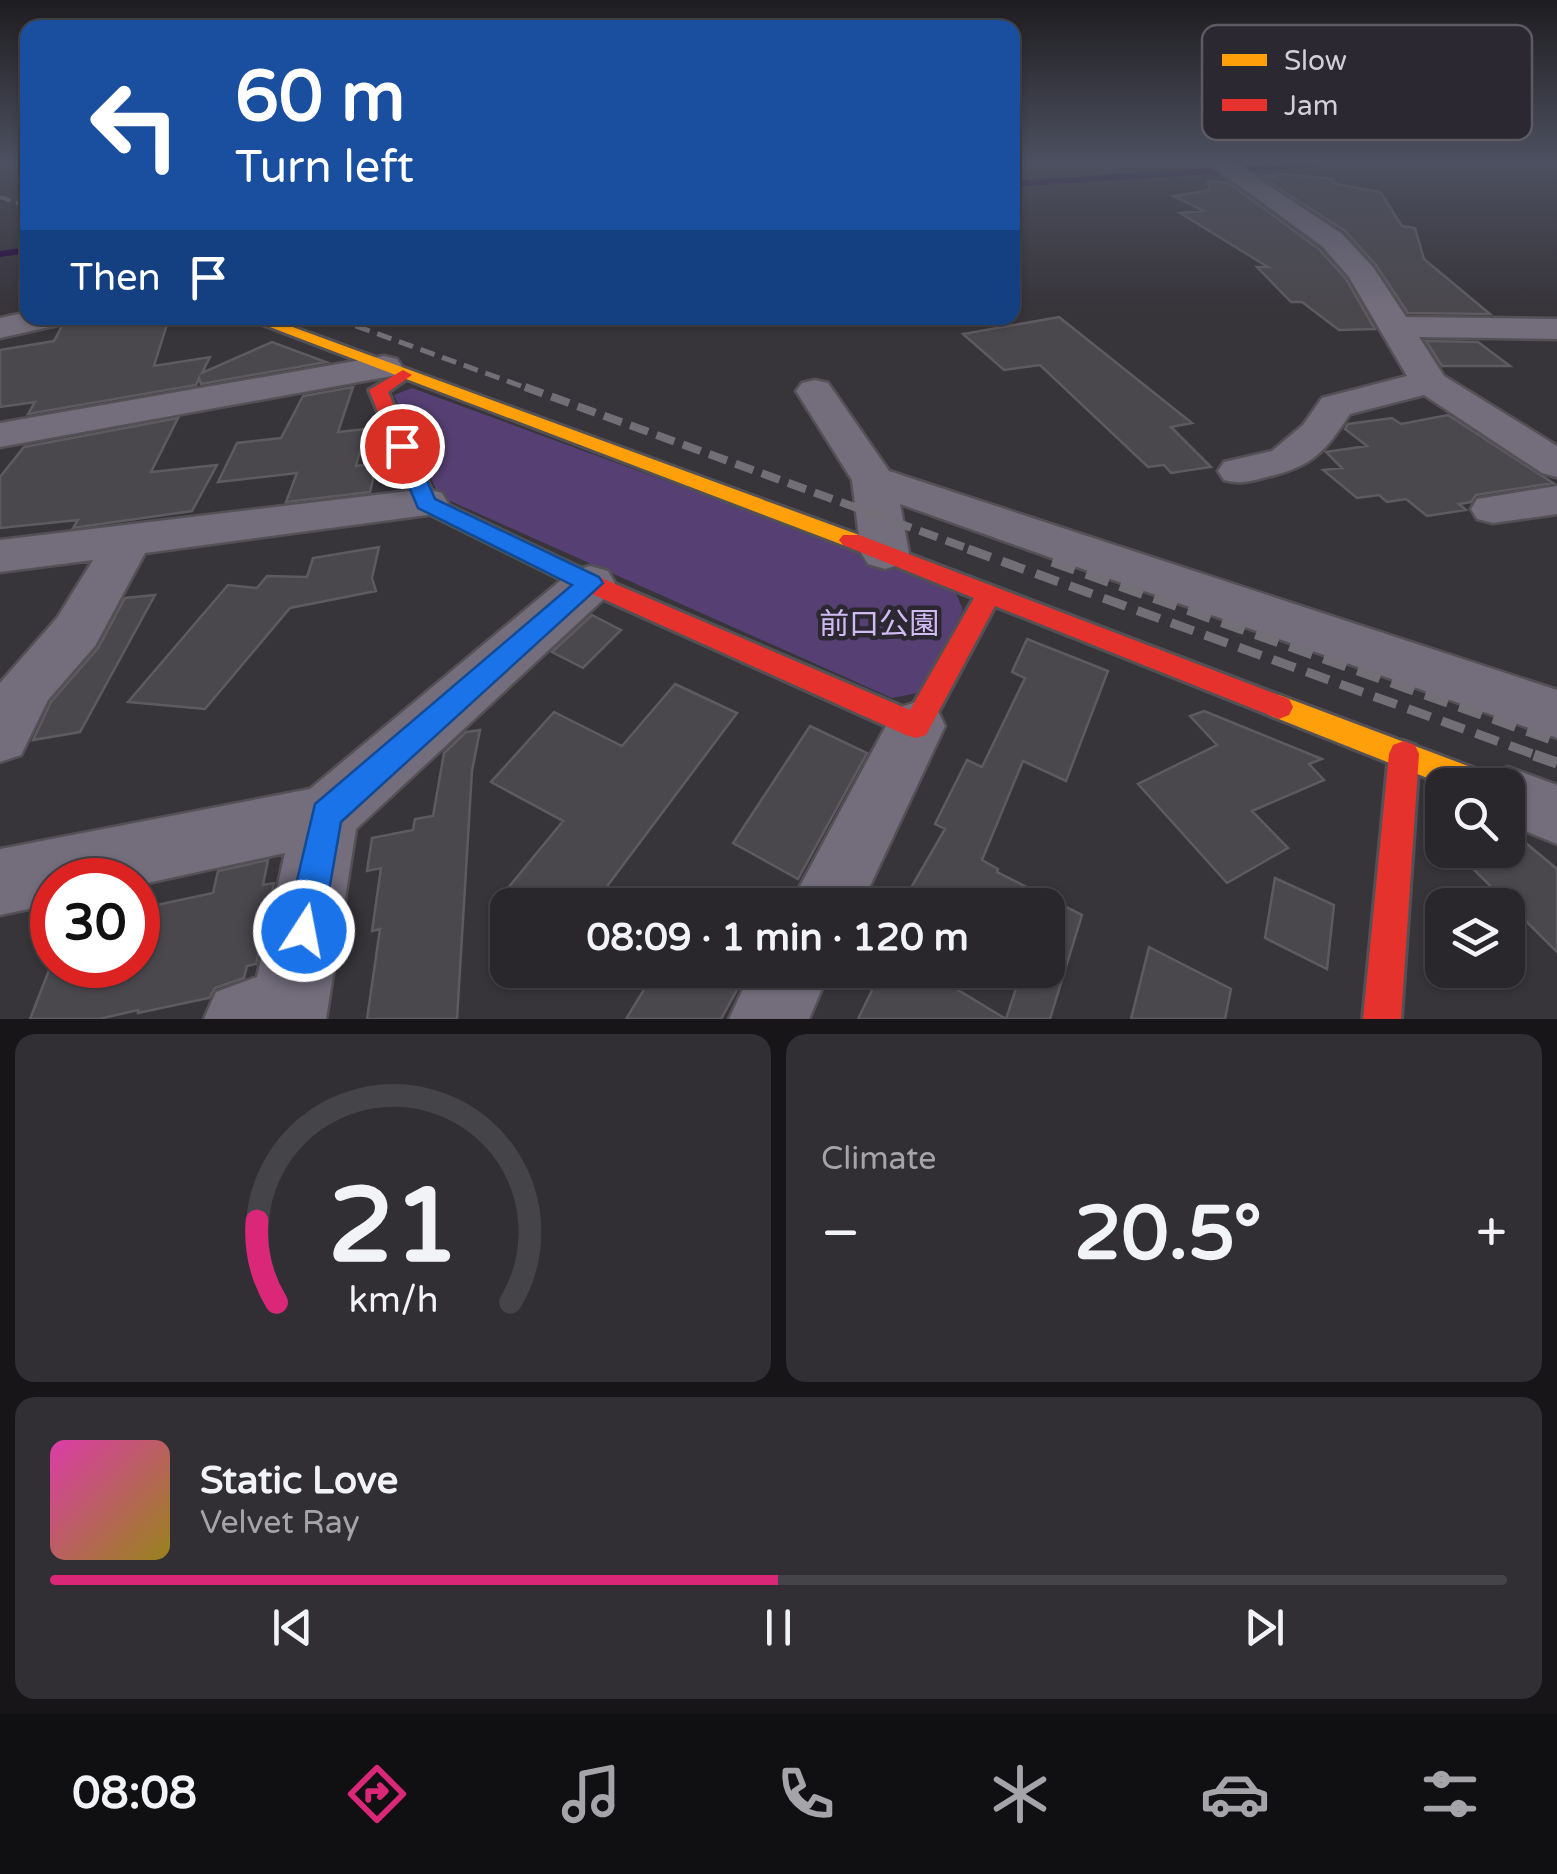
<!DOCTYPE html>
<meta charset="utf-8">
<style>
:root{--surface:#29272c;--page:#312f34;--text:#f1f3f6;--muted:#a5a5a9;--line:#454448;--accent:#db2777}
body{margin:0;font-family:"Varela Round","Noto Sans JP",sans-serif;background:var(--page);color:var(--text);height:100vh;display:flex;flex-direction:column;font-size:38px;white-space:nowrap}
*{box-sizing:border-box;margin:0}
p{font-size:32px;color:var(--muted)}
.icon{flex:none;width:55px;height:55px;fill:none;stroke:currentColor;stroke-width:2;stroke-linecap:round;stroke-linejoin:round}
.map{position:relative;height:1019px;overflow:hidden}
.details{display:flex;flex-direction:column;gap:15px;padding:15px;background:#171518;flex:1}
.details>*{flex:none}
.hud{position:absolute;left:20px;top:20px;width:1000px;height:305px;border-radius:20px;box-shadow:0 2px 8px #0004,0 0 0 2px var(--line);background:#1a4fa0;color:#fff;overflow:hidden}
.controls{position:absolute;left:1425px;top:768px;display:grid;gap:20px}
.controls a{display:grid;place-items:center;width:100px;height:100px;border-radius:20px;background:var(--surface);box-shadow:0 2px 8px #0004,0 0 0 2px var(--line);font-size:50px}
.speed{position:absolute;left:30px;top:858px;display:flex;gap:20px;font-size:50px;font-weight:700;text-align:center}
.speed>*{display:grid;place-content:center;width:130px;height:130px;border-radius:50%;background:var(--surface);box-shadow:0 2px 8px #0004,0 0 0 2px var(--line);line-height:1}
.speed .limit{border:15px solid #d22;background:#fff;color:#111}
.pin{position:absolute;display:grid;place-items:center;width:85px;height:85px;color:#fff;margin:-42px;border:5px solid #fff;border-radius:50%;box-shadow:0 2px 10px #0007}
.me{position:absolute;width:110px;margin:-55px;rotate:11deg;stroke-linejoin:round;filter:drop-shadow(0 0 8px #0008)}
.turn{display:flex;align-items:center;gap:35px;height:210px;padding:0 50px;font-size:45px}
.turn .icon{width:130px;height:130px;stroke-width:2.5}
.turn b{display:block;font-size:70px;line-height:85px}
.then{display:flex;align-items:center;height:95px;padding:0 50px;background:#0003;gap:20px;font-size:38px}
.big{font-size:75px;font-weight:800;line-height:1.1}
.details .widget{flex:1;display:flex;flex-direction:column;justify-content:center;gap:15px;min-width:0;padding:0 35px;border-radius:20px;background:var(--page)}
.details .dial{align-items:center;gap:0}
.dial svg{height:260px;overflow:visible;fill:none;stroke:var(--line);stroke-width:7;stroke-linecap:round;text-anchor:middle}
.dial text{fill:var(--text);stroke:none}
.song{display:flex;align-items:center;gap:30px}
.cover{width:120px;height:120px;border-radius:15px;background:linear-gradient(135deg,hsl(320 70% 55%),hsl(50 70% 35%))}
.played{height:10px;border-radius:5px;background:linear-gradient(90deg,var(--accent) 50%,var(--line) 50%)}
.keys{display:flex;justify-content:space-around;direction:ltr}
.heat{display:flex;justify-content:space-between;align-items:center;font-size:55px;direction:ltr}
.details .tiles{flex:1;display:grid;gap:15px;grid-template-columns:1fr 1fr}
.widget:last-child{grid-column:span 2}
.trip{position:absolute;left:490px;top:888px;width:575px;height:100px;border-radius:20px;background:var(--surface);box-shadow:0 2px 8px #0004,0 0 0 2px var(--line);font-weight:800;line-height:100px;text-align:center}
.menu{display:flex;height:160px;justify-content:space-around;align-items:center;background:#101012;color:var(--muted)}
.menu .icon{width:70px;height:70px}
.menu .active{color:var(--accent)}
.menu b{font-size:45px;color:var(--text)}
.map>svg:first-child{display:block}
.green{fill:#564073}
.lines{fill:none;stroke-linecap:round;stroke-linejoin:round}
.stream{stroke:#24063e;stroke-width:6}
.building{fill:#4a484d;stroke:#5d5b60;stroke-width:2.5}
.street-casing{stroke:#535155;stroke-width:5}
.slow-casing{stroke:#535155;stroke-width:6}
.jam-casing{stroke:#535155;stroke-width:6}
.street{fill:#736d7c;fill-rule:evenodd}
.slow{fill:#ff9f0a;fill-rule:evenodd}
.jam{fill:#e5322d;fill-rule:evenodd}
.rail-far4{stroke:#726f77;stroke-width:4;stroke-dasharray:11 6;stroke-linecap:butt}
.rail-far3{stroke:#726f77;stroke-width:5;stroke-dasharray:15 8;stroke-linecap:butt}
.rail-far2{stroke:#726f77;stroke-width:8;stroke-dasharray:19 9;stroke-linecap:butt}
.rail-far1{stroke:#726f77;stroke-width:9;stroke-dasharray:24 12;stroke-linecap:butt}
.rail{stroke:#726f77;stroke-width:11;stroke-dasharray:30 15;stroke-linecap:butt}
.route{fill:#1a73e8;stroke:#114b97;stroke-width:2.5}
.labels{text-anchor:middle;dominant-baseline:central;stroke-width:9;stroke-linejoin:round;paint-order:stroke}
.park-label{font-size:30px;fill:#d1bbf4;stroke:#2c2832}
.key{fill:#2c2832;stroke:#5e5a64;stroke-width:2.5}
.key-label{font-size:28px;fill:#d2d0d7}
</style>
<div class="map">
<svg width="1557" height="1019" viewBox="0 0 1557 1019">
<rect width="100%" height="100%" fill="#37343a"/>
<path class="green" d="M 412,388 L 953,586 L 963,610 L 922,692 L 892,698 L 439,496 L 394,395 Z"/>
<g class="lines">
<path class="stream" d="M 1012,184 L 1315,164
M 0,254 L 28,250"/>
</g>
<path class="building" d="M 1274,173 L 1333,179 L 1335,184 L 1380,192 L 1402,226 L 1415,228 L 1424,259 L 1490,314 L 1408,313 L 1376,265 L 1345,231 L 1260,176 L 1275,177 Z
M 1208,181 L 1229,183 L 1319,249 L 1346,279 L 1375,329 L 1339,330 L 1302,302 L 1291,302 L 1257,267 L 1268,267 L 1180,213 L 1204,211 L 1173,196 L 1210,190 Z
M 1059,317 L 1192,423 L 1171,427 L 1211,467 L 1171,473 L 1164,465 L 1148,467 L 1040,365 L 1004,370 L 963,334 Z
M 116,318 L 169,318 L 154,366 L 210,357 L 202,373 L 272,342 L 326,362 L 201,384 L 199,378 L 196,385 L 28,414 L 35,402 L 0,407 L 0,350 L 54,341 L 62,326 Z
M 1426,341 L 1478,342 L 1510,366 L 1442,366 Z
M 353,387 L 338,432 L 366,429 L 356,466 L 377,463 L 370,492 L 286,502 L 297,473 L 218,482 L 237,443 L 281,438 L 303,396 Z
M 1448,415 L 1553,483 L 1476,495 L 1471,502 L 1459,504 L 1466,510 L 1427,516 L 1406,499 L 1387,502 L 1379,495 L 1357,498 L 1323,470 L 1342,468 L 1326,452 L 1367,446 L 1345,429 L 1348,424 L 1392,418 L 1401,424 Z
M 178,418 L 151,472 L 217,465 L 192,511 L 73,528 L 78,520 L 0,528 L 0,477 L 24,447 Z
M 379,547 L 372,578 L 376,591 L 290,608 L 205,709 L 128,702 L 228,585 L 257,588 L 267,576 L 307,577 L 313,558 Z
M 155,595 L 80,732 L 33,740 L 51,702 L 98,648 L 125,598 Z
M 592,615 L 621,630 L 583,668 L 552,652 Z
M 1027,639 L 1108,671 L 1066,781 L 1023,761 L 982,860 L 998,869 L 997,872 L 1082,915 L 1050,1019 L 858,1019 L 882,970 L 925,970 L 1006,1019 L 1022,970 L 1048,970 L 1048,905 L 901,905 L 945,829 L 935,824 L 967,760 L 982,767 L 1025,678 L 1012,672 Z
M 675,684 L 737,713 L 593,905 L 494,905 L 563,821 L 491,782 L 554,712 L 622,746 Z
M 1204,711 L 1322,759 L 1309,764 L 1324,780 L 1252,811 L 1288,848 L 1227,883 L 1138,784 L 1217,745 L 1190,716 Z
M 810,726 L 867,753 L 798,879 L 733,843 Z
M 480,730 L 472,771 L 457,1019 L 367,1019 L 380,929 L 372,931 L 381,868 L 367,871 L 372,838 L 413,830 L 415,819 L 433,816 L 444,753 L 466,732 Z
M 1508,828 L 1557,869 L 1557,952 L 1454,850 L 1508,850 Z
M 268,860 L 263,885 L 274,883 L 256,964 L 247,966 L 244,978 L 215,988 L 209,998 L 138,1013 L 138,1010 L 99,1019 L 30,1019 L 51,965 L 138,965 L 138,909 L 213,893 L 218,871 Z
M 1275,878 L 1334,905 L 1327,969 L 1265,938 Z
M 1149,947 L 1231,989 L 1225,1019 L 1131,1019 Z
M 656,970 L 748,970 L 721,1019 L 626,1019 Z"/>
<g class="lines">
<g class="street-casing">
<path id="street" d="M 1210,164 L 1236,164 L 1342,234 L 1373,267 L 1406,317 L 1557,319 L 1557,339 L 1419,337 L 1444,376 L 1557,446 L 1557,477 L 1542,473 L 1424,395 L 1350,414 C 1323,455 1311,467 1263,478 C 1248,482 1239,484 1224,480 L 1218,471 L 1224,462 L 1272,451 L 1303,425 L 1322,398 L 1407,376 L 1349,277 L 1322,246 Z
M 28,312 L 28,318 L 62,318 L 58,325 L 0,338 L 0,318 Z
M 384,356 L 397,359 L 402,367 L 397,375 L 0,447 L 0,423 Z
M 815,380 L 828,383 L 889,471 L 1557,690 L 1557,738 L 900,504 L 909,553 L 902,564 L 885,569 L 868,564 L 861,553 L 852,480 L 796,391 L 802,383 Z
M 1557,486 L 1557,514 L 1493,523 L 1477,519 L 1471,509 L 1477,499 Z
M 426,489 L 442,493 L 448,503 L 442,513 L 145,553 L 95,646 L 48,700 L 21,755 L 0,762 L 0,683 L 57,618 L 93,560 L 0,572 L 0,540 Z
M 590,566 L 608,571 L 615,583 L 608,595 L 356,829 L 326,1019 L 204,1019 L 216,992 L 257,977 L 285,853 L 138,885 L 138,880 L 52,880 L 52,904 L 0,915 L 0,849 L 310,789 L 572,571 Z
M 916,702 L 937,709 L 945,726 L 861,905 L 790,905 L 895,709 Z
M 1508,767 L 1557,785 L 1557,844 L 1508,824 L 1508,785 L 1481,785 L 1486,775 Z
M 752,970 L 830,970 L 809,1019 L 729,1019 Z"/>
</g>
<g class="slow-casing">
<path id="slow" d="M 246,318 L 268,318 L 859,535 L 863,540 L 859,545 L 843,545 Z
M 1279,695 L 1492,775 L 1497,785 L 1445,785 L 1269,715 L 1265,707 L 1269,699 Z"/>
</g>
<g class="jam-casing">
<path id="jam" d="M 403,370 L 412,375 L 388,392 L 435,499 L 599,577 L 910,710 L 974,598 L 843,545 L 839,540 L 843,535 L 859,535 L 1289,699 L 1293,707 L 1289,715 L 1279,719 L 1269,715 L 995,606 L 926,735 L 916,738 L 906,735 L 581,589 L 418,508 L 369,390 Z
M 1404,741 L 1415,745 L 1419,754 L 1401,1019 L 1363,1019 L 1389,754 L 1393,745 Z"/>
</g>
<use href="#street" class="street"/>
<use href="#slow" class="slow"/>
<use href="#jam" class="jam"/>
<path class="rail-far4" d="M 0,197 L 28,207"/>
<path class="rail-far3" d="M 334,318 L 532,390"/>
<path class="rail-far2" d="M 525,387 L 975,551"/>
<path class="rail-far1" d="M 968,549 L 1541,757
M 1052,562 L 1557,742"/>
<path class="rail" d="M 1534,755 L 1557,763"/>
</g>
<linearGradient id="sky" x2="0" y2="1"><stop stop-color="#1e1d20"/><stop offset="0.53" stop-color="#4d5060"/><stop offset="1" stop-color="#4d5060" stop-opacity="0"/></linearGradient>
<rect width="1557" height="307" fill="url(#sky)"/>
<path class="route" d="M 402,440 L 412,446 L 435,499 L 599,577 L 603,583 L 341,822 L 322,931 L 316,944 L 304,949 L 291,944 L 285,931 L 315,804 L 572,585 L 418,508 L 392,446 Z"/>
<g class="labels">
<g class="park-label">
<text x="879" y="624">前口公園</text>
</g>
</g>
<rect x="1202" y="25" width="330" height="115" rx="15" class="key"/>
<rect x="1222" y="54" width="45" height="12" fill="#ff9f0a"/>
<rect x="1222" y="99" width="45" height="12" fill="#e5322d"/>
<g class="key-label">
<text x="1284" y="70">Slow</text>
<text x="1284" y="115">Jam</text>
</g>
</svg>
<div class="controls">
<a><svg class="icon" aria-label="search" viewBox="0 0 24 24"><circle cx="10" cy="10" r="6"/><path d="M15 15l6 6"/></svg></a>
<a><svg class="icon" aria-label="layers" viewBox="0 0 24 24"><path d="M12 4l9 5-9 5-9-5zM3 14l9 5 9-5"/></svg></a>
</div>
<div class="speed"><div class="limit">30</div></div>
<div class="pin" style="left:402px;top:446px;background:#d93025"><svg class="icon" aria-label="arrive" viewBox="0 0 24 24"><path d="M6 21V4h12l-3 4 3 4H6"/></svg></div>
<svg class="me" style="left:304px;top:931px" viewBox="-20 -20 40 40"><circle r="17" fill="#1a73e8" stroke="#fff" stroke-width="3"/><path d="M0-11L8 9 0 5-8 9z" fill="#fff"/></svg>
<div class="trip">08:09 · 1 min · 120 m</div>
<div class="hud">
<div class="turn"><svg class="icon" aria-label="left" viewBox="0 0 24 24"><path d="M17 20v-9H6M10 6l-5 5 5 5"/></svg><div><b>60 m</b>Turn left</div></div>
<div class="then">Then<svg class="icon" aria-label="arrive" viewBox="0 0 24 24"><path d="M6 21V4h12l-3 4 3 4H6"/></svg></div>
</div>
</div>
<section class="details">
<div class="tiles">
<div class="widget dial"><svg viewBox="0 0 100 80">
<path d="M14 69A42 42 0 1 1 86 69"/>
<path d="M14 69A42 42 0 0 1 8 44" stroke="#db2777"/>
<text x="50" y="56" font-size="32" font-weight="700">21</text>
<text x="50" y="72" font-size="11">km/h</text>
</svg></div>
<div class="widget"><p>Climate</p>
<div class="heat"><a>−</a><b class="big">20.5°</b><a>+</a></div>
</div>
<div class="widget">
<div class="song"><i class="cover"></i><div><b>Static Love</b><p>Velvet Ray</p></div></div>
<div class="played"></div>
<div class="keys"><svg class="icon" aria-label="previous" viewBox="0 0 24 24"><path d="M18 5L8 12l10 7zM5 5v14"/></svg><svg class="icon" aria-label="pause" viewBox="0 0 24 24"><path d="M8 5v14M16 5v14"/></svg><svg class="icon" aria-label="next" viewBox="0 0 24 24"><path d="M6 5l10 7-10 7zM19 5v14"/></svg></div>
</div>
</div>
</section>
<nav class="menu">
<b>08:08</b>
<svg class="icon active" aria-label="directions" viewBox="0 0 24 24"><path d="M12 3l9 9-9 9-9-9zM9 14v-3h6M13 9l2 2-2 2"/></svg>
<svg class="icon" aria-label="music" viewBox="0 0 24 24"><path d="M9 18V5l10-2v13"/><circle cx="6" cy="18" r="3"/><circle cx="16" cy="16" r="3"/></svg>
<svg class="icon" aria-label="phone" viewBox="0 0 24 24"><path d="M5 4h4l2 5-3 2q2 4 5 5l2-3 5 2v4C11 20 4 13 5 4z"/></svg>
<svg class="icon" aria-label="climate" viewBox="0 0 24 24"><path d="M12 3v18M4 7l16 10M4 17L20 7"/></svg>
<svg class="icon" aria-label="car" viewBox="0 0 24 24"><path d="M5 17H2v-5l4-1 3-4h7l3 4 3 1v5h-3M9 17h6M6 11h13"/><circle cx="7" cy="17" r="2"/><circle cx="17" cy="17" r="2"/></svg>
<svg class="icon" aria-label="filters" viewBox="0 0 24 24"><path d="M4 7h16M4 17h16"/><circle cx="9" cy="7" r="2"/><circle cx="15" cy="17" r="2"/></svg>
</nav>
